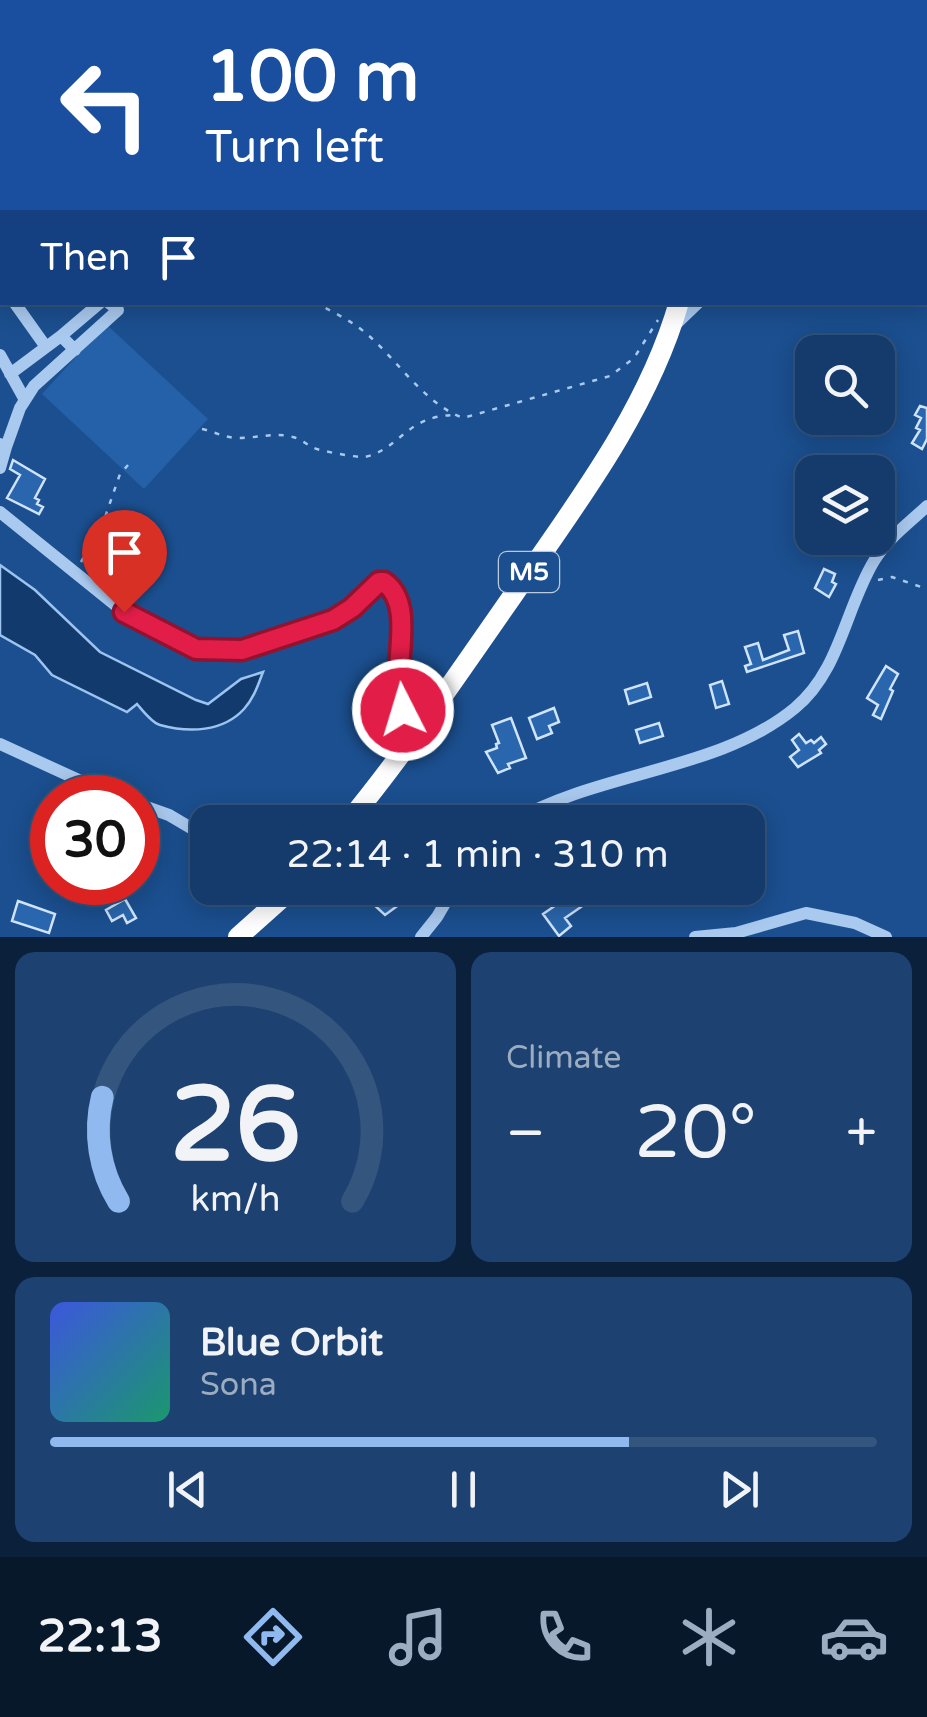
<!DOCTYPE html>
<meta charset="utf-8">
<style>
:root{--surface:#143b6b;--page:#1d4271;--text:#f1f3f6;--muted:#9dadc1;--line:#33557e;--accent:#90b9f0}
body{margin:0;font-family:"Varela Round",sans-serif;background:var(--page);color:var(--text);height:100vh;display:flex;flex-direction:column;font-size:38px;white-space:nowrap}
*{box-sizing:border-box;margin:0}
p{font-size:32px;color:var(--muted)}
.icon{flex:none;width:55px;height:55px;fill:none;stroke:currentColor;stroke-width:2;stroke-linecap:round;stroke-linejoin:round}
.map{position:relative;height:937px;overflow:hidden}
.sheet{display:flex;flex-direction:column;gap:15px;padding:15px;background:#0b203b;flex:1}
.sheet>*{flex:none}
.top-card{position:absolute;left:0px;top:0px;width:928px;height:305px;box-shadow:0 5px 25px #0003,0 0 0 2px var(--line);background:#1a4fa0;color:#fff;overflow:hidden}
.fabs{position:absolute;left:795px;top:335px;display:grid;gap:20px}
.fabs a{display:grid;place-items:center;width:100px;height:100px;border-radius:20px;background:var(--surface);box-shadow:0 5px 25px #0003,0 0 0 2px var(--line);font-size:50px}
.speed{position:absolute;left:30px;top:775px;display:flex;gap:20px;font-size:50px;font-weight:700;text-align:center}
.speed>*{display:grid;place-content:center;width:130px;height:130px;border-radius:50%;background:var(--surface);box-shadow:0 5px 25px #0003,0 0 0 2px var(--line);line-height:1}
.speed .limit{border:15px solid #d22;background:#fff;color:#111}
.pin{position:absolute;display:grid;place-items:center;width:85px;height:85px;color:#fff;margin:-102px -42px;border-radius:50% 50% 50% 0;rotate:-45deg;box-shadow:0 0 10px #0007}
.pin .icon{rotate:45deg}
.me{position:absolute;width:110px;margin:-55px;rotate:355deg;stroke-linejoin:round;filter:drop-shadow(0 0 8px #0008)}
.turn{display:flex;align-items:center;gap:35px;height:210px;padding:0 40px;font-size:45px}
.turn .icon{width:130px;height:130px;stroke-width:2.5}
.turn b{display:block;font-size:70px;line-height:85px}
.then{display:flex;align-items:center;height:95px;padding:0 40px;background:#0003;gap:20px;font-size:38px}
.big{font-size:75px;font-weight:600;line-height:1.1}
.sheet .card{flex:1;display:flex;flex-direction:column;justify-content:center;gap:15px;min-width:0;padding:0 35px;border-radius:20px;background:var(--page)}
.sheet .dial{align-items:center;gap:0}
.dial svg{height:260px;overflow:visible;fill:none;stroke:var(--line);stroke-width:7;stroke-linecap:round;text-anchor:middle}
.dial text{fill:var(--text);stroke:none}
.song{display:flex;align-items:center;gap:30px}
.cover{width:120px;height:120px;border-radius:15px;background:linear-gradient(135deg,hsl(230 70% 55%),hsl(160 70% 35%))}
.played{height:10px;border-radius:5px;background:linear-gradient(90deg,var(--accent) 70%,var(--line) 70%)}
.keys{display:flex;justify-content:space-around;direction:ltr}
.heat{display:flex;justify-content:space-between;align-items:center;font-size:55px;direction:ltr}
.sheet .tiles{flex:1;display:grid;gap:15px;grid-template-columns:1fr 1fr}
.card:last-child{grid-column:span 2}
.trip{position:absolute;left:190px;top:805px;width:575px;height:100px;border-radius:20px;background:var(--surface);box-shadow:0 5px 25px #0003,0 0 0 2px var(--line);font-weight:600;line-height:100px;text-align:center}
.tabs{display:flex;height:160px;justify-content:space-around;align-items:center;background:#08182b;color:var(--muted)}
.tabs .icon{width:70px;height:70px}
.tabs .on{color:var(--accent)}
.tabs b{font-size:45px;color:var(--text)}
.map>svg:first-child{display:block}
.green{fill:#2461a8}
.water{fill:#123a6d;stroke:#9cc4f0;stroke-width:2.5}
.building{fill:#2a66ad;stroke:#cfe3fa;stroke-width:2.5}
.lines{fill:none;stroke-linecap:round;stroke-linejoin:round}
.path{stroke:#a9c9ee;stroke-width:2.5;stroke-dasharray:5 8;stroke-linecap:butt}
.minor{stroke:#a9c9ee;stroke-width:12}
.highway{stroke:#fff;stroke-width:20}
.route-casing{stroke:#92132f;stroke-width:25}
.route{stroke:#e11d48;stroke-width:18}
.labels{text-anchor:middle;dominant-baseline:central;stroke-width:10;stroke-linejoin:round;paint-order:stroke}
.shield{fill:#1b4f8f;stroke:#bbcadd;stroke-width:2.5}
.shield-label{font-size:25px;font-weight:bold;fill:#fff}
</style>
<div class="map">
<svg width="927" height="937" viewBox="0 0 927 937">
<rect width="100%" height="100%" fill="#1b4f8f"/>
<path class="green" d="M 106,324 L 208,419 L 144,489 L 42,394 Z"/>
<path class="water" d="M 0,565 L 35,590 L 100,652 L 196,700 L 208,704 L 241,679 L 263,672 C 258,685 254,698 244,709 C 223,732 189,733 160,725 C 152,723 143,711 137,704 L 127,712 L 52,675 L 35,655 L 0,635 Z"/>
<path class="building" d="M 920,406 L 927,408 L 927,439 L 922,449 L 912,443 L 920,430 L 916,428 L 921,418 L 915,415 Z
M 13,460 L 45,479 L 35,498 L 39,500 L 37,504 L 43,507 L 39,514 L 7,498 L 20,475 L 10,469 Z
M 824,569 L 835,574 L 832,582 L 836,584 L 829,597 L 815,588 Z
M 798,631 L 804,653 L 747,672 L 745,666 L 751,664 L 745,647 L 758,643 L 763,660 L 789,650 L 784,635 Z
M 886,666 L 898,674 L 890,689 L 893,691 L 881,719 L 873,715 L 878,705 L 867,698 Z
M 722,681 L 729,704 L 716,708 L 710,685 Z
M 647,683 L 651,697 L 629,704 L 625,690 Z
M 554,708 L 559,722 L 549,726 L 552,733 L 537,739 L 529,718 Z
M 511,718 L 526,758 L 508,764 L 510,768 L 498,773 L 486,752 L 497,748 L 496,744 L 499,743 L 492,725 Z
M 659,723 L 663,736 L 640,743 L 636,730 Z
M 799,734 L 806,743 L 811,740 L 814,743 L 821,737 L 826,744 L 819,750 L 821,753 L 798,767 L 790,757 L 799,750 L 792,740 Z
M 381,888 L 401,888 L 406,892 L 401,898 L 404,901 L 385,915 L 372,903 Z
M 572,894 L 581,907 L 565,918 L 571,926 L 559,936 L 543,914 Z
M 125,899 L 136,918 L 127,923 L 123,915 L 112,921 L 106,910 Z
M 18,901 L 55,914 L 49,933 L 12,921 Z"/>
<g class="lines">
<path class="path" d="M 155,0 L 155,2
M 208,2 L 208,0
M 314,302 C 333,312 352,321 368,335 C 397,360 425,404 463,418 L 610,376 L 634,358 L 658,320
M 202,429 C 215,432 225,438 239,438 C 257,438 276,432 293,437 C 301,439 307,445 314,448 C 320,451 359,458 365,457 C 400,449 406,416 454,415
M 81,562 L 102,526 L 120,474 L 128,465
M 878,580 L 892,577 L 927,589"/>
<path class="minor" d="M 925,146 L 927,145
M 14,302 L 46,347
M 675,325 L 699,302
M 61,336 L 101,302
M 0,355 L 25,400
M 10,374 L 61,336 L 75,350
M 6,447 L 20,408 L 34,386 L 118,310 L 108,302
M 0,468 L 6,447 L 0,444
M 0,512 L 124,612 L 195,649 L 242,650 L 333,621 L 352,609 L 379,582 L 384,582 C 417,606 394,655 396,688 C 397,705 407,725 411,742
M 0,744 L 118,798
M 138,804 L 169,815 L 208,838
M 512,822 C 599,771 719,771 795,708 C 840,671 845,609 874,561 C 887,539 908,524 927,506
M 421,937 L 437,917 L 454,888
M 695,937 L 736,933 L 806,913 L 855,923 L 886,937"/>
<path class="highway" d="M 721,2 L 722,0
M 348,822 C 408,749 460,671 514,594 C 577,503 648,410 679,302
M 238,937 L 293,888"/>
</g>
<g class="lines">
<g class="route-casing">
<path id="route" d="M 124,612 L 196,649 L 242,650 L 333,620 L 352,608 L 379,582 L 384,582 C 419,607 388,672 403,710"/>
</g>
<use href="#route" class="route"/>
</g>
<g class="labels">
<rect class="shield" x="499" y="552" width="60" height="40" rx="8"/>
<g class="shield-label">
<text x="529" y="572">M5</text>
</g>
</g>
</svg>
<div class="fabs">
<a><svg class="icon" aria-label="search" viewBox="0 0 24 24"><circle cx="10" cy="10" r="6"/><path d="M15 15l6 6"/></svg></a>
<a><svg class="icon" aria-label="layers" viewBox="0 0 24 24"><path d="M12 4l9 5-9 5-9-5zM3 14l9 5 9-5"/></svg></a>
</div>
<div class="speed"><div class="limit">30</div></div>
<div class="pin" style="left:124px;top:612px;background:#d93025"><svg class="icon" aria-label="arrive" viewBox="0 0 24 24"><path d="M6 21V4h12l-3 4 3 4H6"/></svg></div>
<svg class="me" style="left:403px;top:710px" viewBox="-20 -20 40 40"><circle r="17" fill="#e11d48" stroke="#fff" stroke-width="3"/><path d="M0-11L8 9 0 5-8 9z" fill="#fff"/></svg>
<div class="trip">22:14 · 1 min · 310 m</div>
<div class="top-card">
<div class="turn"><svg class="icon" aria-label="left" viewBox="0 0 24 24"><path d="M17 20v-9H6M10 6l-5 5 5 5"/></svg><div><b>100 m</b>Turn left</div></div>
<div class="then">Then<svg class="icon" aria-label="arrive" viewBox="0 0 24 24"><path d="M6 21V4h12l-3 4 3 4H6"/></svg></div>
</div>
</div>
<section class="sheet">
<div class="tiles">
<div class="card dial"><svg viewBox="0 0 100 80">
<path d="M14 69A42 42 0 1 1 86 69"/>
<path d="M14 69A42 42 0 0 1 9 37" stroke="#90b9f0"/>
<text x="50" y="56" font-size="32" font-weight="700">26</text>
<text x="50" y="72" font-size="11">km/h</text>
</svg></div>
<div class="card"><p>Climate</p>
<div class="heat"><a>−</a><b class="big">20°</b><a>+</a></div>
</div>
<div class="card">
<div class="song"><i class="cover"></i><div><b>Blue Orbit</b><p>Sona</p></div></div>
<div class="played"></div>
<div class="keys"><svg class="icon" aria-label="previous" viewBox="0 0 24 24"><path d="M18 5L8 12l10 7zM5 5v14"/></svg><svg class="icon" aria-label="pause" viewBox="0 0 24 24"><path d="M8 5v14M16 5v14"/></svg><svg class="icon" aria-label="next" viewBox="0 0 24 24"><path d="M6 5l10 7-10 7zM19 5v14"/></svg></div>
</div>
</div>
</section>
<nav class="tabs">
<b>22:13</b>
<svg class="icon on" aria-label="directions" viewBox="0 0 24 24"><path d="M12 3l9 9-9 9-9-9zM9 14v-3h6M13 9l2 2-2 2"/></svg>
<svg class="icon" aria-label="music" viewBox="0 0 24 24"><path d="M9 18V5l10-2v13"/><circle cx="6" cy="18" r="3"/><circle cx="16" cy="16" r="3"/></svg>
<svg class="icon" aria-label="phone" viewBox="0 0 24 24"><path d="M5 4h4l2 5-3 2q2 4 5 5l2-3 5 2v4C11 20 4 13 5 4z"/></svg>
<svg class="icon" aria-label="climate" viewBox="0 0 24 24"><path d="M12 3v18M4 7l16 10M4 17L20 7"/></svg>
<svg class="icon" aria-label="car" viewBox="0 0 24 24"><path d="M5 17H2v-5l4-1 3-4h7l3 4 3 1v5h-3M9 17h6M6 11h13"/><circle cx="7" cy="17" r="2"/><circle cx="17" cy="17" r="2"/></svg>
</nav>
